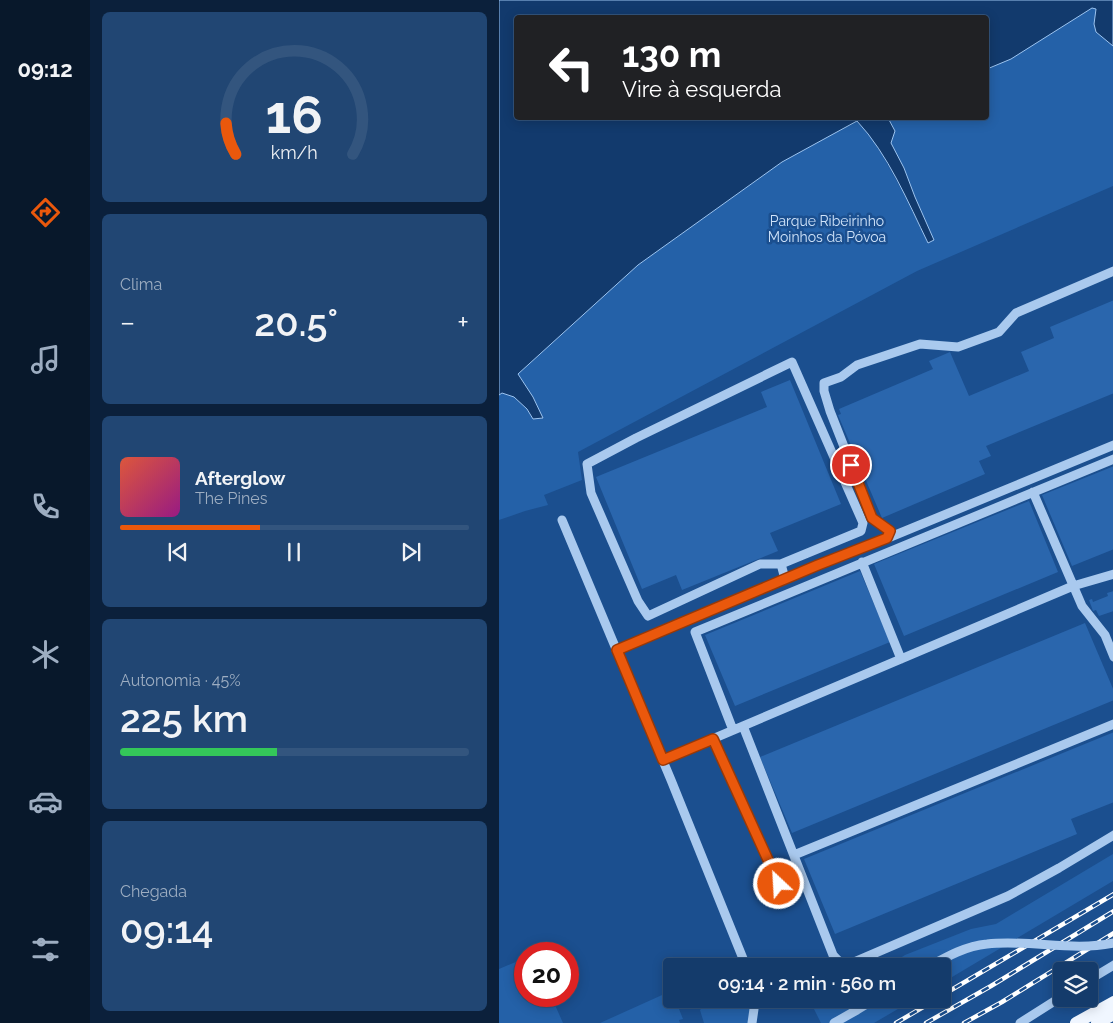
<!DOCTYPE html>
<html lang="pt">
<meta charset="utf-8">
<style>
:root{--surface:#143b6b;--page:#214673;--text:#f1f3f6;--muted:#9dadc1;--line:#33557e;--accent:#ea580c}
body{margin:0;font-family:Raleway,sans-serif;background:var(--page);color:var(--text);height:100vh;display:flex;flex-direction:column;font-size:19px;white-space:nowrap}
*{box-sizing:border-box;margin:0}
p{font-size:16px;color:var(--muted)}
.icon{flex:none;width:28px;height:28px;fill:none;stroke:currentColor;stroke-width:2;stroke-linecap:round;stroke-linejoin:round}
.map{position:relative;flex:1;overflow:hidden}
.side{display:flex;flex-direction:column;gap:12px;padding:12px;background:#0b203b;width:409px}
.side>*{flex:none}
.banner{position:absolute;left:15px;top:15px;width:475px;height:105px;border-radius:5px;box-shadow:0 2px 12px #0003,0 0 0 1px var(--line);background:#202124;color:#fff;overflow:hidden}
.tools{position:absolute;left:554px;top:962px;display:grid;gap:10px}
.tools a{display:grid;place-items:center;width:45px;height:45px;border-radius:5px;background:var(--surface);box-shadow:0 2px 12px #0003,0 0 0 1px var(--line);font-size:25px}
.speed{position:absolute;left:15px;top:942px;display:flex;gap:10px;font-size:25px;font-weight:700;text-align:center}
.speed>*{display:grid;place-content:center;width:65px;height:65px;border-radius:50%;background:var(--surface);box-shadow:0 2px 12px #0003,0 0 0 1px var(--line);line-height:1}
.speed .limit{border:8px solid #d22;background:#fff;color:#111}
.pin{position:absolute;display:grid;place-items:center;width:42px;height:42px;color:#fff;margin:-21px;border:2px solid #fff;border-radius:50%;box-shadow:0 1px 5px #0007}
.me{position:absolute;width:55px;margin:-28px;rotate:335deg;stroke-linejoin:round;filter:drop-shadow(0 0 4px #0008)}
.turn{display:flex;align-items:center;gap:18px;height:105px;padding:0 25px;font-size:22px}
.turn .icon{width:65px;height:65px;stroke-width:2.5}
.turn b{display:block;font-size:35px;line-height:42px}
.big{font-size:38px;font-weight:600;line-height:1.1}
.side .tile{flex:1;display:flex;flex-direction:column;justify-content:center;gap:8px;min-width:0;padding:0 18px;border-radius:8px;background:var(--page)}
.side .dial{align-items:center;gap:0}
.dial svg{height:130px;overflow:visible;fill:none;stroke:var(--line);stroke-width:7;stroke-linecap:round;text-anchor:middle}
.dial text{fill:var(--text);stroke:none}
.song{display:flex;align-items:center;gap:15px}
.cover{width:60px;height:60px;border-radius:8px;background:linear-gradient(135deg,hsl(10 70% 55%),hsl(310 70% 35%))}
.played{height:5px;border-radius:2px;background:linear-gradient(90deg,var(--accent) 40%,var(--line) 40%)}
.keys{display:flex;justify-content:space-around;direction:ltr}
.heat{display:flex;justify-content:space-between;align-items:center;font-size:28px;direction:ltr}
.charge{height:8px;border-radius:4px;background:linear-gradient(90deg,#34c759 45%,var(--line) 0)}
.trip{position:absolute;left:164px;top:958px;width:288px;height:50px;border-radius:5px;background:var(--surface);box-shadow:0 2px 12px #0003,0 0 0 1px var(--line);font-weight:600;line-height:50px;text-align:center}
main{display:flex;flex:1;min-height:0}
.menu{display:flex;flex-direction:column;width:90px;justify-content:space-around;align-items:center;background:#08182b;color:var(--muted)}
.menu .icon{width:35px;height:35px}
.menu .current{color:var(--accent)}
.menu b{font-size:22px;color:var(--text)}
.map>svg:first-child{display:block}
.green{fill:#2461a8}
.water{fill:#123a6d;stroke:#9cc4f0}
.building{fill:#2a66ad}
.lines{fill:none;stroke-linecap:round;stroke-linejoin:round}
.minor{stroke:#a9c9ee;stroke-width:9}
.major{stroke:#f0f6ff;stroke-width:12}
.rail-casing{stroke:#fff;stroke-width:4.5}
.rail{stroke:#1b4f8f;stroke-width:2.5;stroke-dasharray:8;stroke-linecap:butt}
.minor-bridge{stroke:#a9c9ee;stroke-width:9}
.route-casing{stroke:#983908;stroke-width:12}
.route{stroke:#ea580c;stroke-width:9}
.labels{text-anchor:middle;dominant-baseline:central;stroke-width:5;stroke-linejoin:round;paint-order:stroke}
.park-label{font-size:14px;fill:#cfe3fa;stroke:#1b4f8f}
</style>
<main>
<nav class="menu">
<b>09:12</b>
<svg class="icon current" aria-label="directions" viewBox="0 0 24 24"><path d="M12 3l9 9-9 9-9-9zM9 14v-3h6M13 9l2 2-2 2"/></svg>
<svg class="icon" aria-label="music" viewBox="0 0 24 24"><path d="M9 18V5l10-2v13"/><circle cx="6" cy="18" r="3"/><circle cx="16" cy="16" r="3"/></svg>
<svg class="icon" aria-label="phone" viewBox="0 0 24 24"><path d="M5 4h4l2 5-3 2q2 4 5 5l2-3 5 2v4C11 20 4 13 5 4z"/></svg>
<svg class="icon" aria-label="climate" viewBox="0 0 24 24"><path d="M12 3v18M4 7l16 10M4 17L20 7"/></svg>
<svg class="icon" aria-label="car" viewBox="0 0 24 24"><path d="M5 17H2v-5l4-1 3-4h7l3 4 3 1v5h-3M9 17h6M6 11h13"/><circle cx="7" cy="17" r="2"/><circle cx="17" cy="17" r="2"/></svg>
<svg class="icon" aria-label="filters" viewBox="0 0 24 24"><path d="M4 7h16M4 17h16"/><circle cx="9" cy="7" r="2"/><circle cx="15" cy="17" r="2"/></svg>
</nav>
<section class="side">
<div class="tile dial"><svg viewBox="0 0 100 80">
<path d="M14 69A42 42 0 1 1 86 69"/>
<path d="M14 69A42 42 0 0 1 8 50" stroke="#ea580c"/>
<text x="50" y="56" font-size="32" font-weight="700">16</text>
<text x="50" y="72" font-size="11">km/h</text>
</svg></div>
<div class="tile"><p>Clima</p>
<div class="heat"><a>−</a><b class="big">20.5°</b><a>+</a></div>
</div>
<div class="tile">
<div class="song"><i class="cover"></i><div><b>Afterglow</b><p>The Pines</p></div></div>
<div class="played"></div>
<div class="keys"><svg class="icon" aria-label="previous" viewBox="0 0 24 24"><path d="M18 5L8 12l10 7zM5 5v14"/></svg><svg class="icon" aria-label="pause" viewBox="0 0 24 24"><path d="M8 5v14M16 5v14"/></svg><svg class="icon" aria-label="next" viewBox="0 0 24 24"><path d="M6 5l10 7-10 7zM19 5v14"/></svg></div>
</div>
<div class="tile"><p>Autonomia · 45%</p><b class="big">225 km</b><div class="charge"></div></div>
<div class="tile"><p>Chegada</p><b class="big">09:14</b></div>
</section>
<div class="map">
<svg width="615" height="1023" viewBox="0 0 615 1023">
<rect width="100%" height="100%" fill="#1b4f8f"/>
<path class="green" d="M 610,0 L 615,16 L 614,186 L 418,271 L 79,452 L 83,480 L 45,495 L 49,505 L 26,511 L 0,520 L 0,395 L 3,392 L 15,397 L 28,409 L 34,419 L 44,418 L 34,397 L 19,374 L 139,265 L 283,162 L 358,121 L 377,144 L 406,196 L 429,242 L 422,210 L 375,118 L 488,118 L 488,22 Z
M 614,854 L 614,881 L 443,983 L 442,966 L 389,966 L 406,955 L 472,929 L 497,924 Z
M 26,958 L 26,996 L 52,996 L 64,1023 L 0,1023 L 0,969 Z
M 172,991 L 172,999 L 176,999 L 184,1019 L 180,1020 L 181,1023 L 101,1023 Z
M 218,999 L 251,999 L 251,1023 L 205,1023 L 201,1010 L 205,1006 Z
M 347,999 L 416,999 L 375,1023 L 322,1023 L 313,1005 L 331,1009 Z"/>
<path class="water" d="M 0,0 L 614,0 L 614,46 L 597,32 L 595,24 L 597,9 L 593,8 L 512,59 L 488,69 L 488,18 L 18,18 L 18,118 L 389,118 L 396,131 L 392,143 L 405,168 L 416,197 L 435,240 L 429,243 C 409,202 389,154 358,121 L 283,162 L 139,265 L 19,374 L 34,397 L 44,418 L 34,419 L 28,409 L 15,397 L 3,393 L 0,395 Z"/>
<path class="building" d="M 615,300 L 615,393 L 487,446 L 492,456 L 480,461 L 486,474 L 383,518 L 339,415 L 342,414 L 340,409 L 434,369 L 430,361 L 451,352 L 470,396 L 530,371 L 522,352 L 555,338 L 551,327 Z
M 291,380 L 342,504 L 271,533 L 279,551 L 183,590 L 177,575 L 143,589 L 97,477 L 268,407 L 262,392 Z
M 615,466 L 615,549 L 573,566 L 543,495 Z
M 530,501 L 559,572 L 405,636 L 375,564 Z
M 361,571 L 391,642 L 236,706 L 206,635 Z
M 615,591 L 615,611 L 600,616 L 597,610 L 594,611 L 590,600 L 593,599 L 594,602 L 609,596 L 608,593 Z
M 586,623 L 615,691 L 615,700 L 293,833 L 261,757 Z
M 615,732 L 615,802 L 572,819 L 578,834 L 336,934 L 305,859 Z"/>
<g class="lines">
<path class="minor" d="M 534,492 L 583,606 L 606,635 L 615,657
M 63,520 L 172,780 L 247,966
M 389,538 L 391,531 L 373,518 L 331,411 L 325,391 L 325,383 L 342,377 L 358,365 L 421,344 L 459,347 L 500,332 L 517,313 L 615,271
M 363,562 L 402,659
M 282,564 L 261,564 L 149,616 L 139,601 L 92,493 L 88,464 L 137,438 L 293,362 L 364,523 L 362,531 L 282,564 L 286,579
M 117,650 L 336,558 L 389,538 L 615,445
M 244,726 L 334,955 C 341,963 343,964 353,963 L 509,896 L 560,868 L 615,835
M 234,730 L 196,632 L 615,459
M 214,739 L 281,884
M 164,760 L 574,586 L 615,574
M 295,855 L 615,724
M 590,980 L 615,965
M 253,1023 L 255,1009 L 255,999
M 335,1023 L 358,1010 L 376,999
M 521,1023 L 562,997"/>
<path class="major" d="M 577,1023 L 615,1002
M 598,1023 L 615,1014"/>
<g class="rail-casing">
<path id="rail" d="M 442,996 L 615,894
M 397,1023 L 438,999
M 427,1023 L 492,986 L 615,911
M 465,1023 L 503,1002 L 615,933"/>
</g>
<use href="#rail" class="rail"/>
<path class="minor-bridge" d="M 431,966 C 449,956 467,946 488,944 C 530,939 573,952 615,943"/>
</g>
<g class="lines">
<g class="route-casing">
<path id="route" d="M 280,884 L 214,739 L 164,760 L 118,650 L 319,565 L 388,538 L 391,531 L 373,518 L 352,465"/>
</g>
<use href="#route" class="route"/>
</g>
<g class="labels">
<g class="park-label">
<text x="328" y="221">Parque Ribeirinho<tspan x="328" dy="16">Moinhos da Póvoa</tspan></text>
</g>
</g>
</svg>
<div class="tools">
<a><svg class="icon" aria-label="layers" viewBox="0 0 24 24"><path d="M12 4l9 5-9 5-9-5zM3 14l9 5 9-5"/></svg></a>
</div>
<div class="speed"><div class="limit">20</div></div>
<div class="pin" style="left:352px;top:465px;background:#d93025"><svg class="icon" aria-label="arrive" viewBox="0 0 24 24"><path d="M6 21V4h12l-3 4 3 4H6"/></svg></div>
<svg class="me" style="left:280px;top:884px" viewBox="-20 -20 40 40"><circle r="17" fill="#ea580c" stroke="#fff" stroke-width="3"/><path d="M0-11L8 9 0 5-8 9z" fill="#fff"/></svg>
<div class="trip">09:14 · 2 min · 560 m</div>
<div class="banner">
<div class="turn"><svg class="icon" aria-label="left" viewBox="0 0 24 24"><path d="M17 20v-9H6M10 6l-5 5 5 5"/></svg><div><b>130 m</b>Vire à esquerda</div></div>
</div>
</div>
</main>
